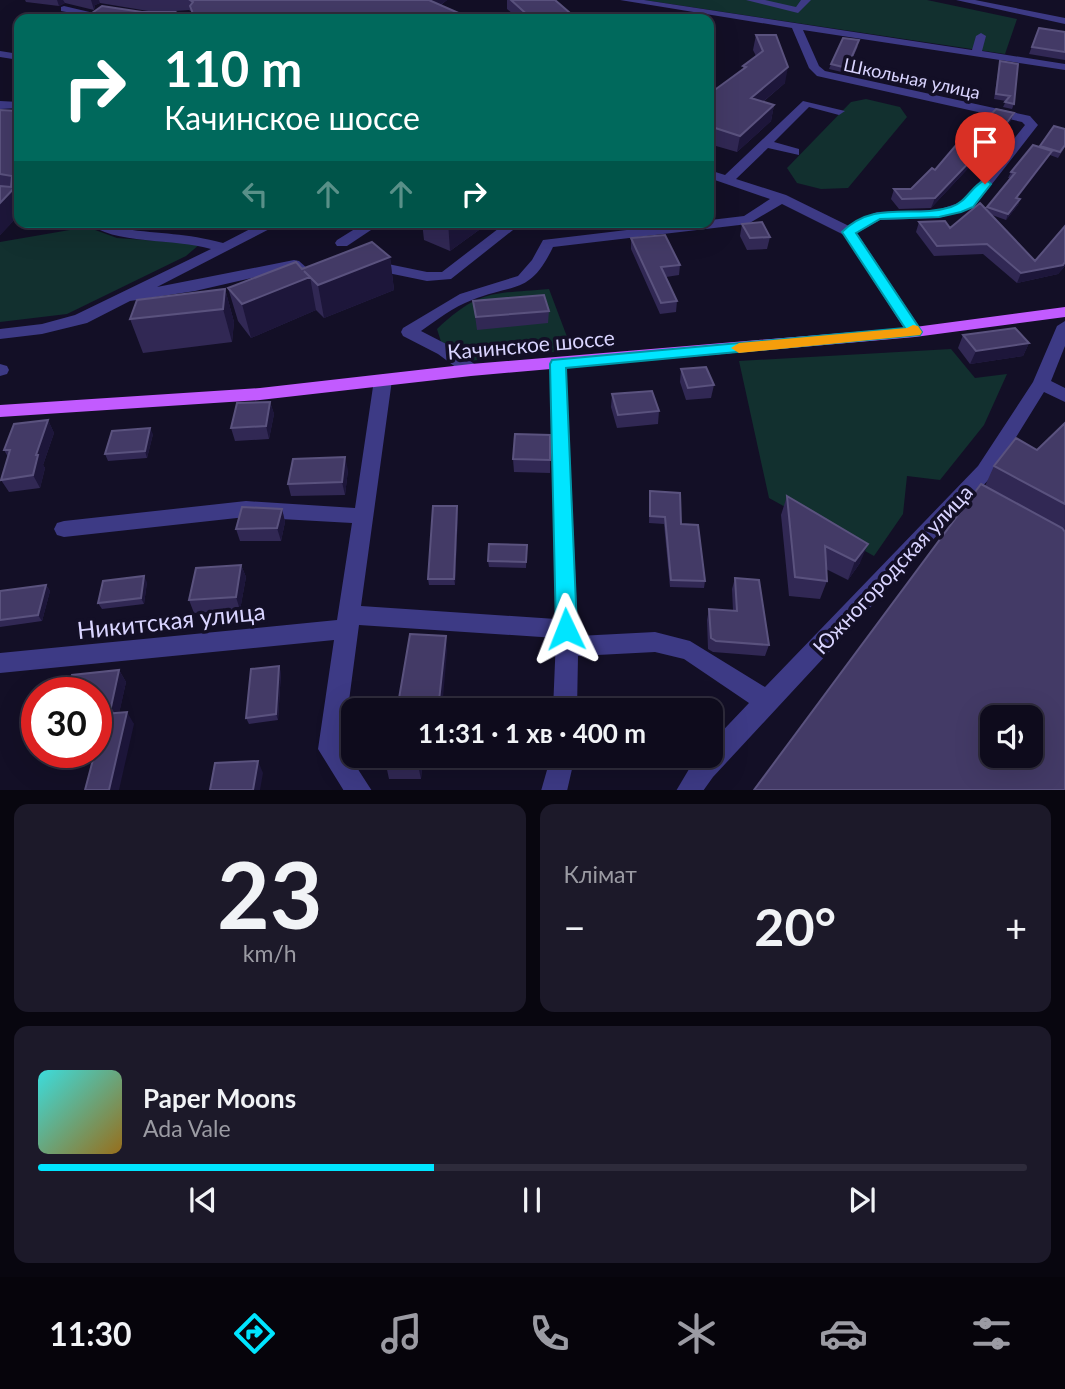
<!DOCTYPE html>
<html lang="uk">
<meta charset="utf-8">
<style>
:root{--surface:#0e0b1c;--page:#1c1929;--text:#f1f3f6;--muted:#9b9ba3;--line:#2e2b3b;--accent:#00e5ff}
body{margin:0;font-family:Lato,sans-serif;background:var(--page);color:var(--text);height:100vh;display:flex;flex-direction:column;font-size:26px;white-space:nowrap}
*{box-sizing:border-box;margin:0}
p{font-size:23px;color:var(--muted)}
.icon{flex:none;width:38px;height:38px;fill:none;stroke:currentColor;stroke-width:2;stroke-linecap:round;stroke-linejoin:round}
.map{position:relative;height:790px;overflow:hidden}
.details{display:flex;flex-direction:column;gap:14px;padding:14px;background:#08060f;flex:1}
.details>*{flex:none}
.hud{position:absolute;left:14px;top:14px;width:700px;height:214px;border-radius:14px;box-shadow:0 7px 28px #0002,0 0 0 2px var(--line);background:#00695c;color:#fff;overflow:hidden}
.tools{position:absolute;left:980px;top:705px;display:grid;gap:14px}
.tools a{display:grid;place-items:center;width:63px;height:63px;border-radius:14px;background:var(--surface);box-shadow:0 7px 28px #0002,0 0 0 2px var(--line);font-size:35px}
.speed{position:absolute;left:21px;top:677px;display:flex;gap:14px;font-size:35px;font-weight:700;text-align:center}
.speed>*{display:grid;place-content:center;width:91px;height:91px;border-radius:50%;background:var(--surface);box-shadow:0 7px 28px #0002,0 0 0 2px var(--line);line-height:1}
.speed .limit{border:10px solid #d22;background:#fff;color:#111}
.pin{position:absolute;display:grid;place-items:center;width:60px;height:60px;color:#fff;margin:-72px -30px;border-radius:50% 50% 50% 0;rotate:-45deg;box-shadow:0 0 7px #0007}
.pin .icon{rotate:45deg}
.me{position:absolute;width:77px;margin:-38px;rotate:358deg;stroke-linejoin:round;filter:drop-shadow(0 0 5px #0008)}
.turn{display:flex;align-items:center;gap:24px;height:147px;padding:0 35px;font-size:32px}
.turn .icon{width:91px;height:91px;stroke-width:2.5}
.turn b{display:block;font-size:49px;line-height:60px}
.lanes{display:flex;align-items:center;height:66px;padding:0 35px;background:#0003;justify-content:center;gap:35px;direction:ltr}
.lanes .off{opacity:.35}
.big{font-size:52px;font-weight:700;line-height:1.1}
.details .widget{flex:1;display:flex;flex-direction:column;justify-content:center;gap:10px;min-width:0;padding:0 24px;border-radius:14px;background:var(--page)}
.details .dial{align-items:center;gap:0}
.dial b{font-size:91px;line-height:1}
.song{display:flex;align-items:center;gap:21px}
.cover{width:84px;height:84px;border-radius:10px;background:linear-gradient(135deg,hsl(180 70% 55%),hsl(40 70% 35%))}
.played{height:7px;border-radius:4px;background:linear-gradient(90deg,var(--accent) 40%,var(--line) 40%)}
.keys{display:flex;justify-content:space-around;direction:ltr}
.heat{display:flex;justify-content:space-between;align-items:center;font-size:38px;direction:ltr}
.details .tiles{flex:1;display:grid;gap:14px;grid-template-columns:1fr 1fr}
.widget:last-child{grid-column:span 2}
.trip{position:absolute;left:341px;top:698px;width:382px;height:70px;border-radius:14px;background:var(--surface);box-shadow:0 7px 28px #0002,0 0 0 2px var(--line);font-weight:700;line-height:70px;text-align:center}
.tabs{display:flex;height:112px;justify-content:space-around;align-items:center;background:#06040b;color:var(--muted)}
.tabs .icon{width:49px;height:49px}
.tabs .on{color:var(--accent)}
.tabs b{font-size:32px;color:var(--text)}
.map>svg:first-child{display:block}
.green{fill:#12302f}
.lines{fill:none;stroke-linecap:round;stroke-linejoin:round}
.minor{fill:#3d3a85;fill-rule:evenodd}
.major{fill:#c25bff;fill-rule:evenodd}
.wall{fill:#312854}
.shaded-wall{fill:#1d163a}
.building{fill:#433a66;stroke:#5a527e;stroke-width:2;fill-rule:evenodd}
.route{fill:#00e5ff;stroke:#0095a6;stroke-width:2}
.slow{fill:#f59e0b}
.labels{text-anchor:middle;dominant-baseline:central;stroke-width:7;stroke-linejoin:round;paint-order:stroke}
.far-street-label{font-size:18px;fill:#d9d4ff;stroke:#130f26}
.street-label{font-size:21px;fill:#d9d4ff;stroke:#130f26}
.near-street-label{font-size:24px;fill:#d9d4ff;stroke:#130f26}
</style>
<div class="map">
<svg width="1065" height="791" viewBox="0 0 1065 791">
<rect width="100%" height="100%" fill="#130f26"/>
<path class="green" d="M 644,0 L 927,0 L 1017,19 L 1005,54 Z
M 866,99 L 900,107 L 907,117 L 848,188 L 821,189 L 797,183 L 787,168 L 851,102 Z
M 87,227 L 117,238 L 200,244 L 186,256 L 67,314 L 0,322 L 0,242 Z
M 549,289 L 572,350 L 469,361 L 443,348 L 437,329 C 480,289 493,294 549,289 Z
M 951,349 L 975,378 L 1007,374 L 984,425 L 940,480 L 907,476 L 903,514 L 874,556 L 769,498 L 739,361 Z"/>
<g class="lines">
<path class="minor" d="M 620,0 L 644,0 L 972,50 L 976,36 L 981,33 L 986,36 L 982,51 L 1065,64 L 1065,70 L 803,30 L 819,66 L 825,71 L 1030,116 L 1038,125 L 974,207 L 939,218 L 880,220 L 857,233 L 923,332 L 921,336 L 909,336 L 844,235 L 782,204 L 748,224 L 553,247 C 530,295 515,283 472,300 C 453,307 437,320 421,331 L 450,346 L 477,366 L 479,370 L 477,374 L 465,374 L 438,354 L 403,336 L 401,332 L 403,328 L 460,294 L 518,276 L 532,260 L 543,240 L 744,216 L 770,199 L 709,178 L 709,170 L 725,175 L 803,101 L 845,111 L 839,115 L 809,107 L 774,142 L 799,149 L 799,155 L 768,148 L 736,179 L 786,195 L 849,226 L 877,212 L 938,210 L 964,201 L 1025,125 L 1022,122 L 817,76 L 809,68 L 792,28 Z
M 746,0 L 765,0 L 796,7 L 801,0 L 811,0 L 798,13 Z
M 956,0 L 975,0 L 1065,18 L 1065,24 Z
M 64,6 L 98,14 L 93,17 L 61,11 L 61,7 Z
M 193,14 L 193,18 L 189,19 L 147,18 L 152,15 Z
M 39,15 L 51,17 L 52,19 L 35,19 Z
M 0,51 L 19,54 L 19,60 L 0,57 Z
M 0,101 L 19,102 L 19,108 L 0,109 Z
M 87,222 C 103,222 111,227 124,229 C 161,234 186,233 223,243 L 264,222 L 283,222 L 157,287 L 294,260 L 299,261 L 317,277 L 309,282 L 291,269 L 195,291 L 130,301 L 87,323 L 42,334 L 0,339 L 0,329 L 42,324 L 75,315 L 211,249 C 176,238 112,245 87,222 Z
M 366,222 L 383,222 L 347,246 L 337,246 L 335,243 L 337,240 Z
M 507,222 L 523,222 L 451,279 L 427,281 L 388,273 L 368,273 L 361,269 L 363,266 L 388,264 L 427,272 L 442,272 Z
M 1065,321 L 1065,346 L 1051,381 L 1065,388 L 1065,402 L 1044,392 L 992,476 L 713,777 L 703,791 L 676,791 L 695,759 L 698,756 L 710,756 L 710,744 L 749,703 L 684,659 L 655,652 L 578,656 L 577,710 L 553,710 L 556,638 L 359,625 L 343,746 L 372,791 L 344,791 L 318,749 L 334,640 L 0,673 L 0,653 L 337,620 L 352,523 L 246,517 L 64,537 L 57,535 L 54,529 L 57,523 L 64,521 L 246,501 L 355,508 L 374,380 L 383,374 L 392,380 L 361,606 L 556,619 L 550,364 L 558,358 L 566,364 L 578,636 L 655,632 L 690,641 L 765,687 L 978,466 L 1033,382 L 1057,326 Z
M 0,364 L 7,366 L 9,370 L 7,374 L 0,376 Z
M 551,756 L 575,756 L 567,791 L 541,791 Z"/>
<path class="major" d="M 1065,307 L 1065,317 L 915,337 L 471,376 L 260,400 L 0,417 L 0,405 L 260,388 L 471,364 L 915,327 Z"/>
</g>
<path class="wall" d="M 25,0 L 447,0 L 441,5 L 463,15 L 481,19 L 193,19 L 192,12 L 189,10 L 161,12 L 174,12 L 176,19 L 85,19 L 85,18 L 142,12 L 154,12 L 100,3 L 95,5 L 94,10 L 65,3 L 59,6 L 26,2 Z
M 507,0 L 555,0 L 577,19 L 519,19 L 507,9 Z
M 1039,28 L 1065,32 L 1065,60 L 1029,54 Z
M 756,35 L 785,83 L 763,102 L 774,105 L 771,121 L 737,152 L 709,144 L 709,87 L 716,89 L 743,69 L 743,66 L 756,56 L 753,50 Z
M 858,46 L 846,73 L 829,69 L 831,64 Z
M 1000,61 L 1014,104 L 1012,109 L 1003,107 L 1006,101 L 994,99 L 999,66 Z
M 0,110 L 19,215 L 0,235 Z
M 1014,113 L 1010,122 L 979,165 L 973,163 L 931,208 L 899,209 L 891,199 L 894,189 L 911,189 L 935,170 L 967,139 Z
M 1054,126 L 1065,129 L 1065,147 L 1058,158 L 1050,155 L 1017,198 L 1020,199 L 1018,205 L 1006,220 L 992,215 L 1035,261 L 1065,226 L 1065,266 L 1058,274 L 1017,283 L 983,254 L 934,256 L 916,232 L 919,222 L 950,228 L 986,209 L 1010,178 L 1008,178 L 1011,172 L 1039,147 Z
M 422,222 L 490,222 L 450,251 L 424,240 Z
M 742,224 L 770,237 L 767,249 L 747,250 L 740,236 Z
M 631,238 L 680,265 L 679,275 L 666,277 L 677,301 L 676,312 L 660,314 L 631,249 Z
M 390,257 L 394,290 L 324,318 L 316,310 L 251,338 L 238,321 L 228,288 L 302,269 Z
M 225,289 L 234,322 L 232,342 L 143,353 L 130,319 Z
M 473,301 L 549,311 L 548,323 L 477,330 Z
M 963,335 L 1029,343 L 1023,356 L 970,364 L 958,348 Z
M 681,369 L 714,385 L 711,398 L 686,400 L 680,382 Z
M 612,394 L 659,411 L 658,424 L 617,428 L 611,407 Z
M 270,402 L 274,414 L 269,439 L 235,441 L 231,428 Z
M 48,420 L 54,433 L 43,465 L 45,468 L 40,488 L 9,492 L 1,480 L 8,457 L 4,450 Z
M 1065,423 L 1065,790 L 985,486 L 994,466 L 1037,450 Z
M 153,434 L 147,458 L 108,461 L 105,454 Z
M 513,459 L 550,460 L 550,473 L 514,472 Z
M 348,470 L 345,495 L 291,496 L 288,484 Z
M 650,491 L 681,524 L 705,581 L 704,588 L 670,587 L 664,524 L 649,523 Z
M 787,496 L 860,563 L 848,580 L 826,569 L 827,581 L 820,599 L 789,596 L 781,515 Z
M 282,509 L 285,522 L 281,541 L 240,541 L 236,529 Z
M 458,512 L 455,585 L 429,585 L 428,579 Z
M 527,545 L 526,568 L 489,567 L 488,561 Z
M 241,565 L 246,577 L 240,610 L 194,613 L 189,600 Z
M 735,578 L 769,645 L 765,656 L 713,652 L 708,649 L 707,620 L 709,609 L 733,611 L 732,589 Z
M 147,582 L 144,604 L 102,609 L 98,603 Z
M 46,585 L 50,591 L 42,621 L 0,627 L 0,591 Z
M 119,670 L 126,682 L 119,713 L 134,724 L 103,720 L 96,721 L 96,693 Z
M 281,672 L 278,720 L 249,724 L 246,718 Z
M 423,756 L 421,779 L 389,779 L 386,765 Z"/>
<path class="shaded-wall" d="M 57,0 L 63,0 L 65,3 L 59,6 Z
M 91,0 L 99,0 L 100,3 L 95,5 L 94,10 Z
M 428,0 L 447,0 L 429,13 Z
M 174,12 L 176,19 L 163,19 Z
M 788,67 L 785,83 L 748,114 L 751,98 Z
M 774,105 L 771,121 L 737,152 L 740,136 Z
M 1014,113 L 1010,122 L 979,165 L 983,155 Z
M 1052,151 L 1049,157 L 1013,204 L 1016,198 Z
M 977,154 L 973,163 L 931,208 L 935,198 Z
M 19,183 L 19,215 L 0,235 L 0,203 Z
M 1020,199 L 1018,205 L 1006,220 L 1008,214 Z
M 448,222 L 490,222 L 450,251 Z
M 390,257 L 394,290 L 324,318 L 318,285 Z
M 1065,262 L 1065,266 L 1058,274 L 1017,283 L 1021,273 Z
M 310,277 L 316,310 L 251,338 L 242,304 Z
M 225,289 L 234,322 L 232,342 L 223,309 Z
M 1029,343 L 1023,356 L 970,364 L 976,351 Z
M 270,402 L 274,414 L 269,439 L 266,426 Z
M 48,420 L 54,433 L 43,465 L 45,468 L 40,488 L 33,475 L 36,455 Z
M 150,428 L 153,434 L 147,458 L 145,451 Z
M 345,457 L 348,470 L 345,495 L 342,482 Z
M 457,506 L 458,512 L 455,585 L 454,579 Z
M 282,509 L 285,522 L 281,541 L 277,528 Z
M 868,544 L 860,563 L 848,580 L 855,561 Z
M 241,565 L 246,577 L 240,610 L 236,597 Z
M 144,576 L 147,582 L 144,604 L 141,598 Z
M 46,585 L 50,591 L 42,621 L 38,615 Z
M 446,636 L 447,651 L 442,710 L 438,710 Z
M 279,666 L 281,672 L 278,720 L 276,714 Z
M 119,670 L 126,682 L 118,719 L 111,707 Z
M 127,712 L 134,724 L 119,790 L 109,790 Z
M 419,756 L 423,756 L 421,779 L 418,765 Z
M 258,761 L 263,773 L 260,790 L 253,790 Z"/>
<path class="building" d="M 190,0 L 429,0 L 463,15 L 481,19 L 195,19 L 190,6 L 193,2 Z
M 511,0 L 555,0 L 577,19 L 532,19 Z
M 102,6 L 142,12 L 174,12 L 163,19 L 95,19 L 85,18 Z
M 1039,28 L 1065,32 L 1065,52 L 1032,47 Z
M 756,35 L 776,35 L 788,67 L 751,98 L 774,105 L 740,136 L 709,126 L 709,87 L 716,89 L 746,67 L 743,66 L 763,51 Z
M 843,38 L 859,40 L 847,68 L 831,64 Z
M 1000,61 L 1018,64 L 1014,104 L 1005,102 L 1010,96 L 996,94 Z
M 996,109 L 1014,113 L 983,155 L 977,154 L 935,198 L 902,199 L 894,189 L 911,189 L 932,168 L 935,170 L 962,138 L 967,139 Z
M 0,110 L 19,111 L 19,183 L 0,203 L 0,186 L 11,187 L 12,176 L 0,174 Z
M 1054,126 L 1065,129 L 1065,145 L 1060,152 L 1040,146 Z
M 1033,145 L 1052,151 L 1016,198 L 1020,199 L 1008,214 L 987,207 L 1015,173 L 1011,172 Z
M 980,203 L 1035,261 L 1065,226 L 1065,262 L 1063,265 L 1021,273 L 987,244 L 937,246 L 919,222 L 945,221 L 950,228 Z
M 762,222 L 770,237 L 750,238 L 742,224 Z
M 665,235 L 680,265 L 661,267 L 677,301 L 661,303 L 631,238 Z
M 372,242 L 390,257 L 318,285 L 304,271 L 310,277 L 242,304 L 228,288 L 296,262 L 302,269 Z
M 225,289 L 223,309 L 130,319 L 137,300 Z
M 544,295 L 549,311 L 476,317 L 473,301 Z
M 1015,328 L 1029,343 L 976,351 L 963,335 Z
M 706,367 L 714,385 L 688,388 L 681,369 Z
M 652,391 L 659,411 L 618,415 L 612,394 Z
M 270,402 L 266,426 L 231,428 L 237,403 Z
M 48,420 L 36,455 L 38,455 L 33,475 L 1,480 L 10,450 L 4,450 L 14,424 Z
M 1065,423 L 1065,504 L 994,466 L 1016,438 L 1037,450 Z
M 150,428 L 145,451 L 105,454 L 112,431 Z
M 515,434 L 550,435 L 550,460 L 513,459 Z
M 345,457 L 342,482 L 288,484 L 293,459 Z
M 981,484 L 1062,528 L 1065,532 L 1065,790 L 754,790 ZM 992,718 L 1031,718 L 1031,756 L 992,756 Z
M 650,491 L 680,493 L 681,524 L 698,525 L 705,581 L 671,580 L 665,517 L 650,516 Z
M 787,496 L 868,544 L 855,561 L 825,546 L 827,581 L 795,577 Z
M 433,506 L 457,506 L 454,579 L 428,579 Z
M 242,507 L 282,509 L 277,528 L 236,529 Z
M 489,544 L 527,545 L 526,562 L 488,561 Z
M 241,565 L 236,597 L 189,600 L 196,568 Z
M 144,576 L 141,598 L 98,603 L 103,581 Z
M 735,578 L 759,580 L 769,645 L 716,641 L 711,638 L 709,609 L 737,611 Z
M 46,585 L 38,615 L 0,620 L 0,591 Z
M 410,634 L 446,636 L 438,710 L 397,710 Z
M 279,666 L 276,714 L 246,718 L 251,669 Z
M 119,670 L 111,707 L 96,708 L 96,693 L 67,693 L 72,675 Z
M 127,712 L 109,790 L 85,790 L 95,752 L 96,752 L 96,747 L 104,714 Z
M 387,756 L 419,756 L 418,765 L 386,765 Z
M 258,761 L 253,790 L 210,790 L 215,763 Z"/>
<path class="route" d="M 985,180 L 989,182 L 991,184 L 973,207 L 961,212 L 939,217 L 880,219 L 856,233 L 922,332 L 920,335 L 566,368 L 577,629 L 574,635 L 566,638 L 559,635 L 556,629 L 550,364 L 552,360 L 905,328 L 842,232 C 875,199 913,219 951,207 C 967,202 971,186 985,180 Z"/>
<path class="slow" d="M 913,325 L 918,326 L 922,332 L 920,335 L 739,353 L 731,348 L 739,343 L 907,328 Z"/>
<g class="labels">
<g class="far-street-label">
<text transform="translate(912 78) rotate(12)">Школьная улица</text>
</g>
<g class="street-label">
<text transform="translate(531 344) rotate(-5)">Качинское шоссе</text>
<text transform="translate(892 569) rotate(-47)">Южногородская улица</text>
</g>
<g class="near-street-label">
<text transform="translate(171 620) rotate(-6)">Никитская улица</text>
</g>
</g>
</svg>
<div class="tools">
<a><svg class="icon" aria-label="sound" viewBox="0 0 24 24"><path d="M4 9h4l5-4v14l-5-4H4zM17 9q2 3 0 6"/></svg></a>
</div>
<div class="speed"><div class="limit">30</div></div>
<div class="pin" style="left:985px;top:184px;background:#d93025"><svg class="icon" aria-label="arrive" viewBox="0 0 24 24"><path d="M6 21V4h12l-3 4 3 4H6"/></svg></div>
<svg class="me" style="left:566px;top:629px" viewBox="-20 -20 40 40"><path d="M0-17L14 15 0 8-14 15z" fill="#00e5ff" stroke="#fff" stroke-width="4"/></svg>
<div class="trip">11:31 · 1 хв · 400 m</div>
<div class="hud">
<div class="turn"><svg class="icon" aria-label="right" viewBox="0 0 24 24"><path d="M7 20v-9h11M14 6l5 5-5 5"/></svg><div><b>110 m</b>Качинское шоссе</div></div>
<div class="lanes"><svg class="icon off" aria-label="left" viewBox="0 0 24 24"><path d="M17 20v-9H6M10 6l-5 5 5 5"/></svg><svg class="icon off" aria-label="ahead" viewBox="0 0 24 24"><path d="M12 20V5M6 11l6-6 6 6"/></svg><svg class="icon off" aria-label="ahead" viewBox="0 0 24 24"><path d="M12 20V5M6 11l6-6 6 6"/></svg><svg class="icon" aria-label="right" viewBox="0 0 24 24"><path d="M7 20v-9h11M14 6l5 5-5 5"/></svg></div>
</div>
</div>
<section class="details">
<div class="tiles">
<div class="widget dial"><b>23</b><p>km/h</p></div>
<div class="widget"><p>Клімат</p>
<div class="heat"><a>−</a><b class="big">20°</b><a>+</a></div>
</div>
<div class="widget">
<div class="song"><i class="cover"></i><div><b>Paper Moons</b><p>Ada Vale</p></div></div>
<div class="played"></div>
<div class="keys"><svg class="icon" aria-label="previous" viewBox="0 0 24 24"><path d="M18 5L8 12l10 7zM5 5v14"/></svg><svg class="icon" aria-label="pause" viewBox="0 0 24 24"><path d="M8 5v14M16 5v14"/></svg><svg class="icon" aria-label="next" viewBox="0 0 24 24"><path d="M6 5l10 7-10 7zM19 5v14"/></svg></div>
</div>
</div>
</section>
<nav class="tabs">
<b>11:30</b>
<svg class="icon on" aria-label="directions" viewBox="0 0 24 24"><path d="M12 3l9 9-9 9-9-9zM9 14v-3h6M13 9l2 2-2 2"/></svg>
<svg class="icon" aria-label="music" viewBox="0 0 24 24"><path d="M9 18V5l10-2v13"/><circle cx="6" cy="18" r="3"/><circle cx="16" cy="16" r="3"/></svg>
<svg class="icon" aria-label="phone" viewBox="0 0 24 24"><path d="M5 4h4l2 5-3 2q2 4 5 5l2-3 5 2v4C11 20 4 13 5 4z"/></svg>
<svg class="icon" aria-label="climate" viewBox="0 0 24 24"><path d="M12 3v18M4 7l16 10M4 17L20 7"/></svg>
<svg class="icon" aria-label="car" viewBox="0 0 24 24"><path d="M5 17H2v-5l4-1 3-4h7l3 4 3 1v5h-3M9 17h6M6 11h13"/><circle cx="7" cy="17" r="2"/><circle cx="17" cy="17" r="2"/></svg>
<svg class="icon" aria-label="filters" viewBox="0 0 24 24"><path d="M4 7h16M4 17h16"/><circle cx="9" cy="7" r="2"/><circle cx="15" cy="17" r="2"/></svg>
</nav>
